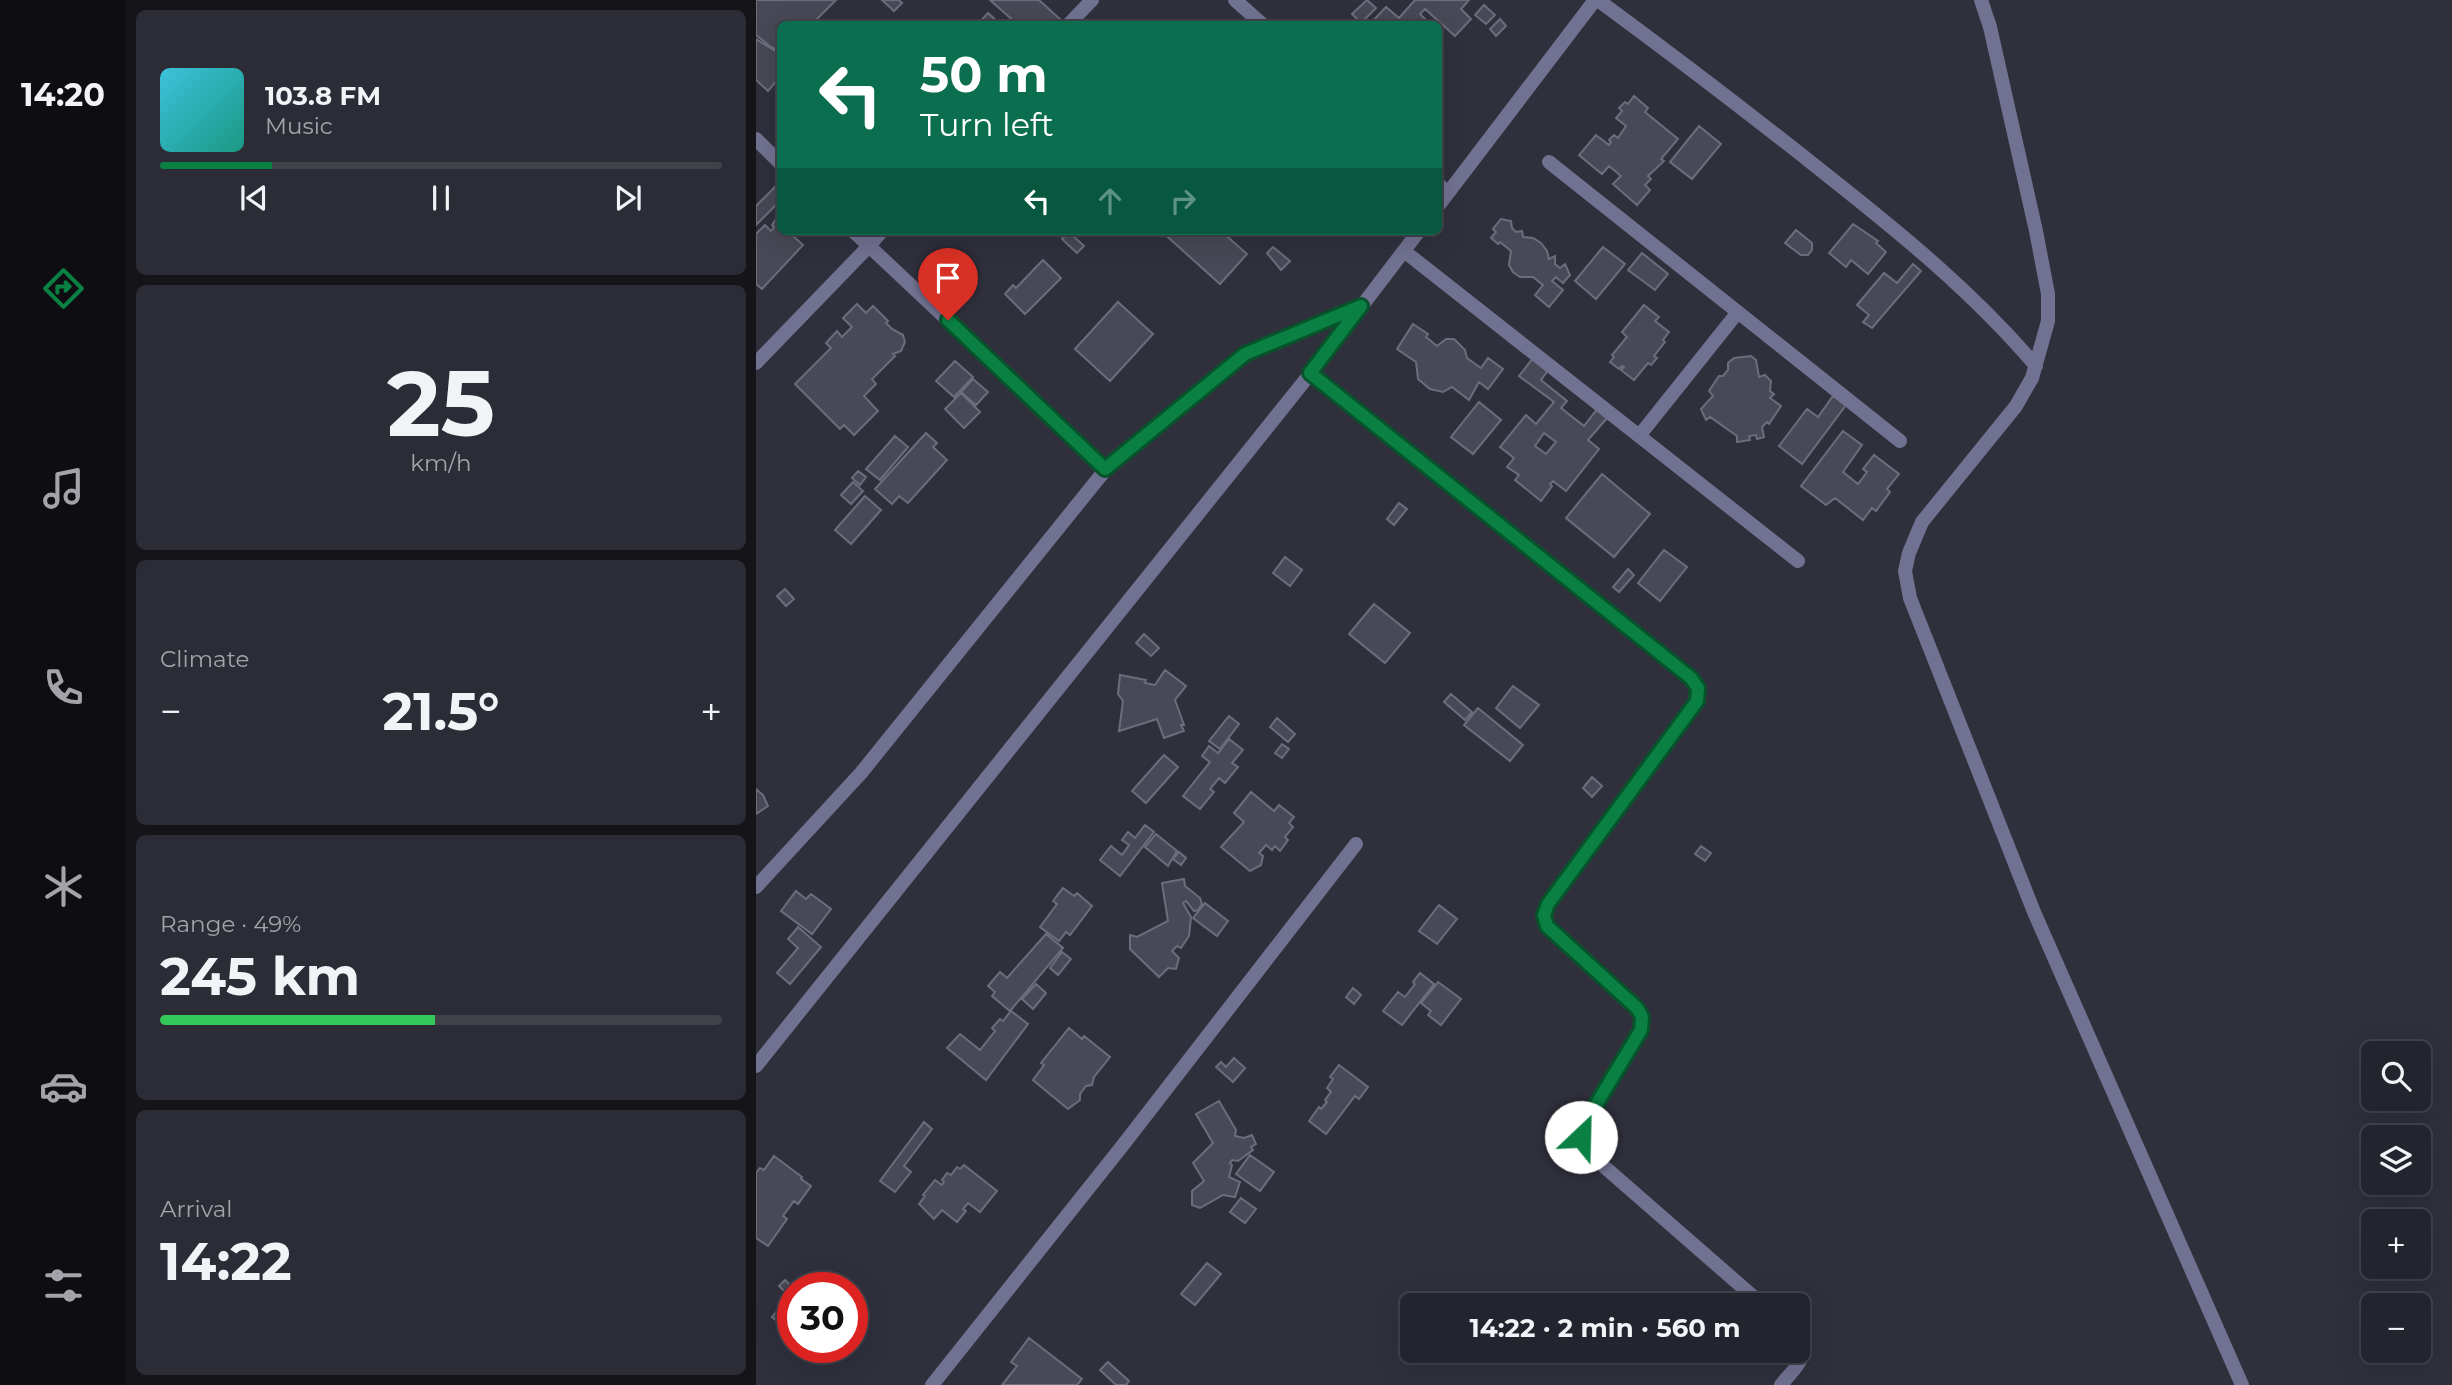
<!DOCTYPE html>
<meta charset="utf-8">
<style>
:root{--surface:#24242e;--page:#2c2c36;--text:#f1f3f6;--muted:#a3a4aa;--line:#41414a;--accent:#0b8043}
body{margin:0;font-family:Montserrat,sans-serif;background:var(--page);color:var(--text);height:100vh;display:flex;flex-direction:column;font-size:26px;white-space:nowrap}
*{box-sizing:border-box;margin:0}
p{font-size:23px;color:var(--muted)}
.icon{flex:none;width:38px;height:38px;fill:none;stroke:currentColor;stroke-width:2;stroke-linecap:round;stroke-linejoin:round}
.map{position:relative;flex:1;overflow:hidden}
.drawer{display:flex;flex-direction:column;gap:10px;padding:10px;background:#141419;width:630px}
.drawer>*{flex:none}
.top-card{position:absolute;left:21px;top:21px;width:665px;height:214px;border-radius:10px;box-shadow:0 7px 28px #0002,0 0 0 2px var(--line);background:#0b6e4f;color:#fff;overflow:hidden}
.fabs{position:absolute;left:1605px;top:1041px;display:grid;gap:14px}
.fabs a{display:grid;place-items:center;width:70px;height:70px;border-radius:10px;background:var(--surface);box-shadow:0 7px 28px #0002,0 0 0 2px var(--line);font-size:35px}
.speed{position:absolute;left:21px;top:1272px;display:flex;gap:14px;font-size:35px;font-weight:700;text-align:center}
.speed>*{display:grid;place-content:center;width:91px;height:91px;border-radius:50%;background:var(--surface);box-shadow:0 7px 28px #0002,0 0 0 2px var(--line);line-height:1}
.speed .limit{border:10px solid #d22;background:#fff;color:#111}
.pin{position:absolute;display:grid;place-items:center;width:60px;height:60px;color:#fff;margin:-72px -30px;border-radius:50% 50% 50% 0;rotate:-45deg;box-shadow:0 0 7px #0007}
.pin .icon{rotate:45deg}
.me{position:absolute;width:77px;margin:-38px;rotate:24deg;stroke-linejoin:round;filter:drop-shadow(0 0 5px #0008)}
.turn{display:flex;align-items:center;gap:24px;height:147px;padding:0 28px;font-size:32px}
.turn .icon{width:91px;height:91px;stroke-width:2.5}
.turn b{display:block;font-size:49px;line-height:60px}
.lanes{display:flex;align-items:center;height:66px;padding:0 28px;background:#0003;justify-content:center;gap:35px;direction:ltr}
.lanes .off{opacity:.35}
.big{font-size:52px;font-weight:700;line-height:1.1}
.drawer .card{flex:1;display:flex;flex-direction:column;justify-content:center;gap:10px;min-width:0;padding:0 24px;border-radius:10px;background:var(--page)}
.drawer .dial{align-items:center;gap:0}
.dial b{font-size:91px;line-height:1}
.song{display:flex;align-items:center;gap:21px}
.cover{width:84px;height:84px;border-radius:10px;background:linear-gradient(135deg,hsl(190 70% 55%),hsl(170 70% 35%))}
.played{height:7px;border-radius:4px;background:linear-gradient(90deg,var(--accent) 20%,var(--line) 20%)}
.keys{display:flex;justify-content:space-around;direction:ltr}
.heat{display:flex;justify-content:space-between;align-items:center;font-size:38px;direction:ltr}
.charge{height:10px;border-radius:5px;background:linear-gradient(90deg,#34c759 49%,var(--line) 0)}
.trip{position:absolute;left:644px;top:1293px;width:410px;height:70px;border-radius:10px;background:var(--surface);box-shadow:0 7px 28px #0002,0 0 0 2px var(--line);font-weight:700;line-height:70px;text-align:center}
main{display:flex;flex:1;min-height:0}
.menu{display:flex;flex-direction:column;width:126px;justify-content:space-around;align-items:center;background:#0e0e12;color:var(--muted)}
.menu .icon{width:49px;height:49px}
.menu .current{color:var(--accent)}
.menu b{font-size:32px;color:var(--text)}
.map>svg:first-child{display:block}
.building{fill:#484856;stroke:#6c6c7b;stroke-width:2;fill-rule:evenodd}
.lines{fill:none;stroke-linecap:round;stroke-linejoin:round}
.minor{stroke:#717191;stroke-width:14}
.route-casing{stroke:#07532c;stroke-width:18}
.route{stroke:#0b8043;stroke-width:12}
</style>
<main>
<nav class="menu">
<b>14:20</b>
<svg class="icon current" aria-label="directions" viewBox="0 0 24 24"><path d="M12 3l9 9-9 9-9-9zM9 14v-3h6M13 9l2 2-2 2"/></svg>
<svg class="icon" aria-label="music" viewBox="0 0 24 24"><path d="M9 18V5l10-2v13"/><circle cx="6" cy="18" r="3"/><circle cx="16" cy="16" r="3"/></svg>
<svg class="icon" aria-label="phone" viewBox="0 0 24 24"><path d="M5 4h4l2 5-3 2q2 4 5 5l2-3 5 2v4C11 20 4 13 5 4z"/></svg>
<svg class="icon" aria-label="climate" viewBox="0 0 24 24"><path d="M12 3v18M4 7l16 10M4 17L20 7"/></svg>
<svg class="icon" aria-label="car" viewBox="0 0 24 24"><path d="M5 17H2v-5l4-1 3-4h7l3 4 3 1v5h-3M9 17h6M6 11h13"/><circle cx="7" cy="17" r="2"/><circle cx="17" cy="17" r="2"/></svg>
<svg class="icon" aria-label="filters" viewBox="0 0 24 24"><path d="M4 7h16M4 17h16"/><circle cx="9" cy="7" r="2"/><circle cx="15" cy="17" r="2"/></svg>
</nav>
<section class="drawer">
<div class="card">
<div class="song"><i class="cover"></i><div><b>103.8 FM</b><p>Music</p></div></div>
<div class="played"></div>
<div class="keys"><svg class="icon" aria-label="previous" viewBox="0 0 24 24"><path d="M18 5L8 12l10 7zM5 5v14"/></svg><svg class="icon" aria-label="pause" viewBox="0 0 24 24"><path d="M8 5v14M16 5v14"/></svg><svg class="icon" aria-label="next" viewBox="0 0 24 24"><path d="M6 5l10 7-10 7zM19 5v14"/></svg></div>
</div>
<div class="card dial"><b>25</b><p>km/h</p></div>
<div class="card"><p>Climate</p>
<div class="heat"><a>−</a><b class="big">21.5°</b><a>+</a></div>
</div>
<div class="card"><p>Range · 49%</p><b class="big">245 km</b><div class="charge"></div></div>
<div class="card"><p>Arrival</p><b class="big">14:22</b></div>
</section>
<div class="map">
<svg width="1696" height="1385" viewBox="0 0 1696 1385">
<rect width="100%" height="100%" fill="#30303d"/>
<path class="building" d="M 0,0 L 80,0 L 56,24 L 24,24 L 24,51 L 15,47 L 0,35 Z
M 126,0 L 143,0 L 146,3 L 138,11 Z
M 234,0 L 283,0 L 305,20 L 301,24 L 261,24 Z
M 611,0 L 620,8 L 605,23 L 596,14 Z
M 659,0 L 713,0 L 705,9 L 715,19 L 699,36 L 669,9 L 664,14 L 670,20 L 665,24 L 659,20 L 655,24 L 614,24 L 630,7 L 643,18 Z
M 728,5 L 739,15 L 730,24 L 719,15 Z
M 232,13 L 244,24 L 217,24 L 219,22 L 222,24 Z
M 744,19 L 750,26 L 740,36 L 734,29 Z
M 0,39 L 24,54 L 24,77 L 12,91 L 0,80 Z
M 878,96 L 892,108 L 889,112 L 922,139 L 905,159 L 908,161 L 892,176 L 895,179 L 889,185 L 894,190 L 881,205 L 857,184 L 865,176 L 853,166 L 846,174 L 823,155 L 840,135 L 853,145 L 855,142 L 853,140 L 858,135 L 862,138 L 870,126 L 860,118 L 866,111 L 863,108 L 869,102 L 872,104 Z
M 943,126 L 965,144 L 936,179 L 914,162 Z
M 24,182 L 24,201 L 0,225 L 0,206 Z
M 20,219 L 24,223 L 24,231 L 36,235 L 47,245 L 6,289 L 0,284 L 0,234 L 9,225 L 15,231 L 18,227 L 16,225 Z
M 745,219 L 755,221 L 756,228 L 760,232 L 766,231 L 767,237 L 777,238 L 785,243 L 791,251 L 793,259 L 799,256 L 799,264 L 804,268 L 809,264 L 814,275 L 807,283 L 800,277 L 796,281 L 807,290 L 793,307 L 779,295 L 787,285 L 777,277 L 764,277 L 757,272 L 753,265 L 755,251 L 744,242 L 742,244 L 735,238 L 740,232 L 737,229 Z
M 1097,224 L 1122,241 L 1120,243 L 1130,252 L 1112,274 L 1095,260 L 1090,267 L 1073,253 Z
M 1040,230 L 1056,243 L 1056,250 L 1052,255 L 1045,255 L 1029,243 Z
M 405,231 L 465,231 L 491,254 L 464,284 Z
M 313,232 L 328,246 L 321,253 L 306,239 Z
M 517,247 L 534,261 L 525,270 L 511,253 Z
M 847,247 L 869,264 L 840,299 L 819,281 Z
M 886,253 L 912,274 L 899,290 L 872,270 Z
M 287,260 L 305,278 L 269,314 L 249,294 L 257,285 L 260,288 Z
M 1157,264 L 1165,271 L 1116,328 L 1107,322 L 1113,315 L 1101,305 L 1128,273 L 1141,283 Z
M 362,302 L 397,334 L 354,381 L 319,349 Z
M 101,304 L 110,313 L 117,306 L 132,321 L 130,323 L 136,329 L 147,335 L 149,342 L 145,351 L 137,354 L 139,356 L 116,379 L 120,384 L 108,396 L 122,411 L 98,435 L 88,425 L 84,429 L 39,384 L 75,348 L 70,343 L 81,331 L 86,337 L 96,327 L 87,318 Z
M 888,305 L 903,317 L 899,321 L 913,332 L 907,340 L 909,342 L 898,356 L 901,358 L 895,365 L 892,363 L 878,380 L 865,370 L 868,367 L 866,366 L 863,369 L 854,362 L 858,357 L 856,355 L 871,337 L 866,332 Z
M 657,324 L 672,334 L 670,337 L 681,346 L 690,339 L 698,339 L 709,350 L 711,358 L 725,368 L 732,358 L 747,369 L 732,389 L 723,382 L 713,400 L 696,387 L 687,392 L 674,389 L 662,379 L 660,362 L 641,349 Z
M 995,356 L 1000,360 L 1003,377 L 1009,375 L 1015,381 L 1014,391 L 1018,394 L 1014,398 L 1025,406 L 1013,424 L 1011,422 L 1006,427 L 1008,437 L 1001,439 L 1000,435 L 993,436 L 994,440 L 981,442 L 981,436 L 954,417 L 950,420 L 945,409 L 957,396 L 953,391 L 963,376 L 967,376 L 972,370 L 972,363 L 978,358 Z
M 778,357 L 793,369 L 785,380 L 811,401 L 805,408 L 828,426 L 842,408 L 852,417 L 832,440 L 843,449 L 810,491 L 797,481 L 794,484 L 796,486 L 785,501 L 759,480 L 763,475 L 751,467 L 758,458 L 744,447 L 770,415 L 780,424 L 798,402 L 763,376 ZM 788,433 L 800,442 L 790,454 L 779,446 Z
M 199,361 L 217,377 L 198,397 L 180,381 Z
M 217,379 L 232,392 L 220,405 L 205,392 Z
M 205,393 L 224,412 L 208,428 L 189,409 Z
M 1077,396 L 1090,405 L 1046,464 L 1023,446 L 1051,409 L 1062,417 Z
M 723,402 L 745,420 L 717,454 L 695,437 Z
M 1087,431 L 1106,445 L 1087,472 L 1102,484 L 1111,472 L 1107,469 L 1118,455 L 1143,474 L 1131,489 L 1134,492 L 1120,511 L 1116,508 L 1107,520 L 1079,498 L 1070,505 L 1045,486 Z
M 170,433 L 181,443 L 177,447 L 191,460 L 152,503 L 143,496 L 136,504 L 119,489 Z
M 139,436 L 152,447 L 124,480 L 110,469 Z
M 102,471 L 110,477 L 104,485 L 96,478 Z
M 846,474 L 894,514 L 858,557 L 810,518 Z
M 97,482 L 107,491 L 95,504 L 85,495 Z
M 109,496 L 125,510 L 95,544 L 79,530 Z
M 643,503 L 651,509 L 638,525 L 631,519 Z
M 908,550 L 931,567 L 904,601 L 882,583 Z
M 529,557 L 546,570 L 534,586 L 517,573 Z
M 872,569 L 878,575 L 863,592 L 857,587 Z
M 29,589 L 38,599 L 30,606 L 21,596 Z
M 618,604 L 654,633 L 629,663 L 593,634 Z
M 388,634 L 403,648 L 395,656 L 380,643 Z
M 409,670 L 430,686 L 419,700 L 428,725 L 425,725 L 428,731 L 408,738 L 401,719 L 363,731 L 367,701 L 362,694 L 364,675 L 390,680 L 389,683 L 399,685 Z
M 757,686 L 783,705 L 764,728 L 740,708 Z
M 695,694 L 716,712 L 709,720 L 688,702 Z
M 722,708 L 767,745 L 754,761 L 708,725 Z
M 473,716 L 483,724 L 464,749 L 453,741 Z
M 521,718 L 539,734 L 532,742 L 514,727 Z
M 473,739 L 487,750 L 476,763 L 482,767 L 469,783 L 463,778 L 454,789 L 458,792 L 444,809 L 427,796 L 454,762 L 446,756 L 453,746 L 462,753 Z
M 526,744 L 533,749 L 526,758 L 519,753 Z
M 408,755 L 422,767 L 390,803 L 376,791 Z
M 836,777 L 846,786 L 836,797 L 827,788 Z
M 0,789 L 7,795 L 12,806 L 0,814 Z
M 495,792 L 518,811 L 523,805 L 538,817 L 533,823 L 537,827 L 529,837 L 532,840 L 524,851 L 519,846 L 516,850 L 510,845 L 503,853 L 507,856 L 505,865 L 494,871 L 465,847 L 488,822 L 478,813 Z
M 389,825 L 398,832 L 364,876 L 344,860 L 355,846 L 366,855 L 373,845 L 366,840 L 372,832 L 379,838 Z
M 400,834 L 421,851 L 412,866 L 389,847 Z
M 945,846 L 955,853 L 949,861 L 939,854 Z
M 423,852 L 430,858 L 425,865 L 417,859 Z
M 428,879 L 429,886 L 444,898 L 446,904 L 442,910 L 438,911 L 430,901 L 427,903 L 435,917 L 433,936 L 425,948 L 421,946 L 416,951 L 423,958 L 420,969 L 412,968 L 403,977 L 374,949 L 374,935 L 381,937 L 412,921 L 406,883 Z
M 307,888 L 318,896 L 321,893 L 336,906 L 314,935 L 310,932 L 303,941 L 284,927 L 301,904 L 297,901 Z
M 40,891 L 50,899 L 55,894 L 75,909 L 56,934 L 25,911 Z
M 449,903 L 472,921 L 461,936 L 437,918 Z
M 683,905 L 701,919 L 681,944 L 663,931 Z
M 42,927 L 65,947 L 34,984 L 21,973 L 42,948 L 32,939 Z
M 290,934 L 307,948 L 254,1011 L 236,996 L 239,992 L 232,986 L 244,972 L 251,978 Z
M 306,952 L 315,959 L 302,975 L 294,968 Z
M 664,973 L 678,984 L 646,1025 L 627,1011 L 642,992 L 649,997 L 659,984 L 657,982 Z
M 682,982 L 705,999 L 685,1025 L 672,1015 L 675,1011 L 665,1003 Z
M 280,984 L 290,993 L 277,1009 L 266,999 Z
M 597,988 L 605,995 L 598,1004 L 590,997 Z
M 255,1011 L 272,1024 L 230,1080 L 191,1048 L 204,1034 L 224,1050 L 239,1031 L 236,1028 L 244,1019 L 247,1021 Z
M 313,1028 L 326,1039 L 328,1036 L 354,1057 L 338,1077 L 336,1085 L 330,1086 L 324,1094 L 324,1100 L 312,1109 L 277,1080 L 288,1065 L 285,1063 Z
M 478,1058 L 489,1068 L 477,1082 L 460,1067 L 465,1062 L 470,1067 Z
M 583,1065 L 612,1087 L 603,1099 L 599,1096 L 570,1134 L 553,1121 L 563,1107 L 565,1109 L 571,1102 L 569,1100 L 575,1092 L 571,1088 L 577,1079 L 574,1077 Z
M 463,1101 L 480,1130 L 479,1136 L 488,1138 L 496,1135 L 500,1144 L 495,1147 L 497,1150 L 482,1161 L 476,1160 L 474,1163 L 476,1165 L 473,1177 L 484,1182 L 479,1197 L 467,1195 L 444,1208 L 436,1205 L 436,1191 L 448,1181 L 437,1163 L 457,1143 L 440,1114 Z
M 168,1122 L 176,1129 L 148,1166 L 155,1172 L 139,1192 L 124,1181 Z
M 494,1155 L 518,1172 L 504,1191 L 480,1174 Z
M 18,1156 L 46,1177 L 45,1179 L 55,1186 L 42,1204 L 38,1201 L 27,1216 L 31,1219 L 12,1246 L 0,1238 L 0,1173 L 4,1168 L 8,1170 Z
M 208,1165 L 241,1191 L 224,1212 L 212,1203 L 207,1209 L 210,1211 L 201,1222 L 186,1210 L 178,1219 L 163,1204 L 169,1196 L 167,1195 L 179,1180 L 186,1185 L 188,1182 L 186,1180 L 191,1173 L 195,1175 L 201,1167 L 204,1169 Z
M 485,1198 L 500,1209 L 489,1223 L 474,1212 Z
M 451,1263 L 465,1274 L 439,1305 L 425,1294 Z
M 29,1280 L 37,1288 L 31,1294 L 23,1286 Z
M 29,1301 L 37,1306 L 37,1321 L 32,1317 L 26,1325 L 16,1317 Z
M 273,1338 L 326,1379 L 321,1385 L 246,1385 L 261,1366 L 255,1362 Z
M 352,1362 L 373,1381 L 370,1385 L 360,1385 L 344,1370 Z"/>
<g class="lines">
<path class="minor" d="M 479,0 L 506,24
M 842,0 C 918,56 993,113 1067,172 C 1143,232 1217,292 1280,366
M 1225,0 L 1234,27 L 1280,231 L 1292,294 L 1292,321 L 1276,378 L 1260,406 L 1166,522 L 1153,553 L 1149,571 L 1154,598 L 1278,912 L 1486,1385
M 313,24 L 336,0
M 0,139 L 24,163
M 793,162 L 1144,441
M 682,184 L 692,193 L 682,206
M 692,193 L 839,0
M 97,231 L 113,246 L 126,231
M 648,251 L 1042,561
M 0,363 L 113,246 L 350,469
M 554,374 L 935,678 L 942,688 L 941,701 L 792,904 L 788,915 L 791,926 L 881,1008 L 886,1017 L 885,1030 L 829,1123 L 825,1137 L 828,1149 L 1008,1306
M 883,436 L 982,312
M 0,887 L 105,773 L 350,469 L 489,354 L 604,307
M 0,1066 L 554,374 L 663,231
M 176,1385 L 367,1145 L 600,844
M 1025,1385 C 1039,1367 1056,1357 1041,1335"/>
</g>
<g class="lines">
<g class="route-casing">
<path id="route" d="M 192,320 L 349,469 L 489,354 L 605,306 L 554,373 L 935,678 L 942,688 L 941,701 L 792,904 L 788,915 L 791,926 L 881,1008 L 886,1017 L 885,1030 L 829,1123 L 825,1137"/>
</g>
<use href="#route" class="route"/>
</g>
</svg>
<div class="fabs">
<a><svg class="icon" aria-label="search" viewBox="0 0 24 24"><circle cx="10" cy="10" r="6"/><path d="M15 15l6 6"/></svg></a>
<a><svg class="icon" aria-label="layers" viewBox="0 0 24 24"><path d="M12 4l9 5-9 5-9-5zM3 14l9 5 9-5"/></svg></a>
<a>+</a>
<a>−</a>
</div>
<div class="speed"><div class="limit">30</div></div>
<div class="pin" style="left:192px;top:320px;background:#d93025"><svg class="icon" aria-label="arrive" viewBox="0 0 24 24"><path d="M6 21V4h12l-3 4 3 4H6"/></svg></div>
<svg class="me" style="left:825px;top:1137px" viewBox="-20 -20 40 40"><circle r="19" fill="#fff"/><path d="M0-13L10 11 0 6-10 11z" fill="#0b8043"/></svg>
<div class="trip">14:22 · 2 min · 560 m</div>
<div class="top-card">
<div class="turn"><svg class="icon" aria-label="left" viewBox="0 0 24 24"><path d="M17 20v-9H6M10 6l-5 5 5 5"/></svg><div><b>50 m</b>Turn left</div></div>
<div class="lanes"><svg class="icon" aria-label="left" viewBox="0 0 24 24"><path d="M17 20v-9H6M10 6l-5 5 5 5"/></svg><svg class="icon off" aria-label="ahead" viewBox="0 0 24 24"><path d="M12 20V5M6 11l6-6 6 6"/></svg><svg class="icon off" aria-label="right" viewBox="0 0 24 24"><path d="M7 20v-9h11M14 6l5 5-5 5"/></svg></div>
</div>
</div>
</main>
